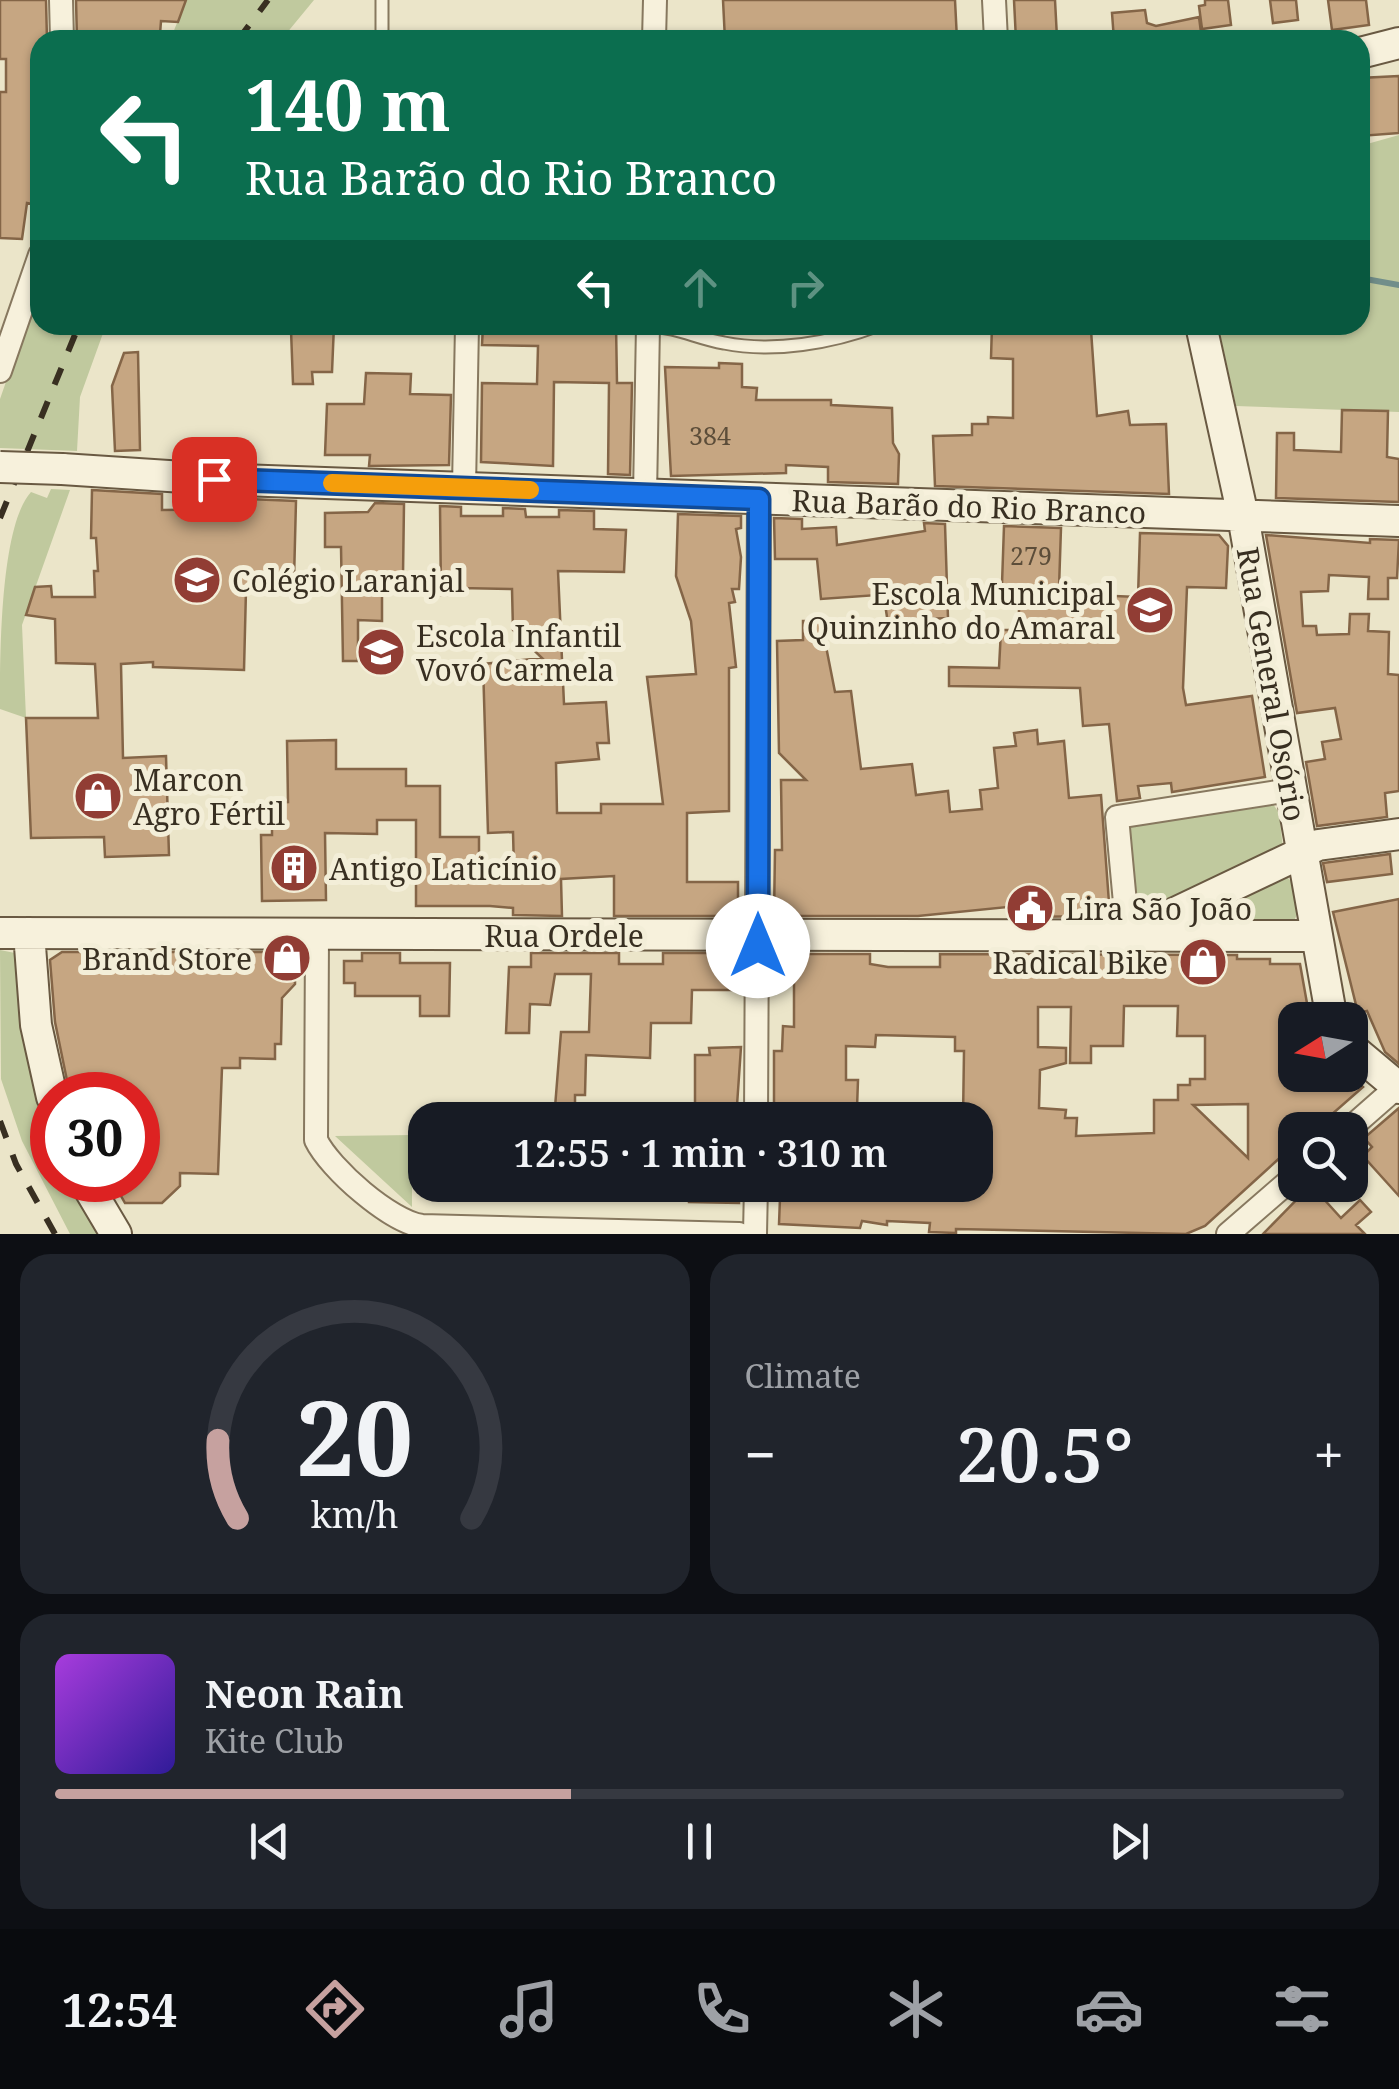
<!DOCTYPE html>
<meta charset="utf-8">
<style>
:root{--surface:#171b24;--page:#20242c;--text:#f1f3f6;--muted:#9ea1a6;--line:#363941;--accent:#c6a19f}
body{margin:0;font-family:"Noto Serif",serif;background:var(--page);color:var(--text);height:100vh;display:flex;flex-direction:column;font-size:38px;white-space:nowrap}
*{box-sizing:border-box;margin:0}
p{font-size:32px;color:var(--muted)}
.icon{flex:none;width:55px;height:55px;fill:none;stroke:currentColor;stroke-width:2;stroke-linecap:round;stroke-linejoin:round}
.map{position:relative;height:1234px;overflow:hidden}
.side{display:flex;flex-direction:column;gap:20px;padding:20px;background:#0d0f14;flex:1}
.side>*{flex:none}
.hud{position:absolute;left:30px;top:30px;width:1340px;height:305px;border-radius:30px;box-shadow:0 2px 8px #0004;background:#0b6e4f;color:#fff;overflow:hidden}
.needle{width:65px;rotate:259deg}
.tools{position:absolute;left:1278px;top:1002px;display:grid;gap:20px}
.tools a{display:grid;place-items:center;width:90px;height:90px;border-radius:20px;background:var(--surface);box-shadow:0 2px 8px #0004;font-size:50px}
.speed{position:absolute;left:30px;top:1072px;display:flex;gap:20px;font-size:50px;font-weight:700;text-align:center}
.speed>*{display:grid;place-content:center;width:130px;height:130px;border-radius:50%;background:var(--surface);box-shadow:0 2px 8px #0004;line-height:1}
.speed .limit{border:15px solid #d22;background:#fff;color:#111}
.pin{position:absolute;display:grid;place-items:center;width:85px;height:85px;color:#fff;margin:-42px;border-radius:20px;box-shadow:0 5px 15px #0006}
.me{position:absolute;width:110px;margin:-55px;rotate:0deg;stroke-linejoin:round;filter:drop-shadow(0 0 8px #0008)}
.turn{display:flex;align-items:center;gap:35px;height:210px;padding:0 50px;font-size:45px}
.turn .icon{width:130px;height:130px;stroke-width:2.5}
.turn b{display:block;font-size:70px;line-height:85px}
.lanes{display:flex;align-items:center;height:95px;padding:0 50px;background:#0003;justify-content:center;gap:50px;direction:ltr}
.lanes .off{opacity:.35}
.big{font-size:75px;font-weight:600;line-height:1.1}
.side .tile{flex:1;display:flex;flex-direction:column;justify-content:center;gap:15px;min-width:0;padding:0 35px;border-radius:30px;background:var(--page)}
.side .dial{align-items:center;gap:0}
.dial svg{height:260px;overflow:visible;fill:none;stroke:var(--line);stroke-width:7;stroke-linecap:round;text-anchor:middle}
.dial text{fill:var(--text);stroke:none}
.song{display:flex;align-items:center;gap:30px}
.cover{width:120px;height:120px;border-radius:15px;background:linear-gradient(135deg,hsl(280 70% 55%),hsl(250 70% 35%))}
.played{height:10px;border-radius:5px;background:linear-gradient(90deg,var(--accent) 40%,var(--line) 40%)}
.keys{display:flex;justify-content:space-around;direction:ltr}
.heat{display:flex;justify-content:space-between;align-items:center;font-size:55px;direction:ltr}
.side .tiles{flex:1;display:grid;gap:20px;grid-template-columns:1fr 1fr}
.tile:last-child{grid-column:span 2}
.trip{position:absolute;left:408px;top:1102px;width:585px;height:100px;border-radius:30px;background:var(--surface);box-shadow:0 2px 8px #0004;font-weight:600;line-height:100px;text-align:center}
.menu{display:flex;height:160px;justify-content:space-around;align-items:center;background:#090b0e;color:var(--muted)}
.menu .icon{width:70px;height:70px}
.menu .active{color:var(--accent)}
.menu b{font-size:45px;color:var(--text)}
.map>svg:first-child{display:block}
.green{fill:#c0c99e}
.lines{fill:none;stroke-linecap:round;stroke-linejoin:round}
.stream{stroke:#718e8a;stroke-width:6}
.building{fill:#c6a682;stroke:#846547;stroke-width:2.5;fill-rule:evenodd}
.lane-casing{stroke:#87785f;stroke-width:15}
.street-casing{stroke:#87785f;stroke-width:26}
.secondary-casing{stroke:#695942;stroke-width:34}
.lane{stroke:#f7f1dc;stroke-width:11}
.street{stroke:#f7f1dc;stroke-width:22}
.secondary{stroke:#f7f1dc;stroke-width:30}
.rail{stroke:#382f21;stroke-width:6;stroke-dasharray:18 18;stroke-linecap:butt}
.secondary-bridge-casing{stroke:#695942;stroke-width:34;stroke-linecap:butt}
.secondary-bridge{stroke:#f7f1dc;stroke-width:30}
.route-casing{stroke:#114b97;stroke-width:25}
.route{stroke:#1a73e8;stroke-width:18}
.slow{stroke:#f59e0b;stroke-width:18}
.labels{text-anchor:middle;dominant-baseline:central;stroke-width:10;stroke-linejoin:round;paint-order:stroke}
.number-label{font-size:25px;fill:#5c4d39}
.street-label{font-size:30px;fill:#382f21;stroke:#f3eed8}
.poi-label{font-size:30px;fill:#382f21;stroke:#f3eed8;text-anchor:start}
</style>
<div class="map">
<svg width="1399" height="1234" viewBox="0 0 1399 1234">
<rect width="100%" height="100%" fill="#ebe5c9"/>
<path class="green" d="M 181,0 L 314,0 L 281,40 L 170,40 L 184,6 Z
M 1399,135 L 1399,412 L 1236,406 L 1218,325 L 1360,325 L 1360,146 Z
M 40,284 L 40,325 L 106,325 L 80,397 L 77,451 L 0,448 L 0,399 Z
M 51,489 L 70,490 L 22,625 L 26,718 L 0,709 C 0,655 0,526 31,492 L 47,498 Z
M 1273,804 L 1279,813 L 1283,848 L 1149,909 L 1137,907 L 1128,824 Z
M 1286,876 C 1298,886 1303,912 1292,923 L 1202,919 L 1201,914 Z
M 0,950 L 15,953 C 26,1029 52,1104 52,1180 L 73,1180 L 103,1234 L 70,1234 L 22,1141 L 1,1079 Z
M 412,1135 L 412,1207 L 335,1136 Z"/>
<g class="lines">
<path class="stream" d="M 1360,278 L 1399,285"/>
</g>
<path class="building" d="M 0,0 L 46,0 L 47,40 L 40,40 L 38,173 L 32,204 L 27,203 L 22,239 L 0,238 L 0,92 L 6,92 L 6,59 L 0,59 Z
M 76,0 L 186,0 L 178,22 L 161,21 L 160,34 L 116,33 L 114,40 L 77,40 Z
M 723,0 L 955,0 L 957,40 L 725,40 Z
M 1014,0 L 1055,0 L 1057,38 L 1016,40 Z
M 1205,0 L 1228,0 L 1231,25 L 1202,29 L 1199,6 L 1205,5 Z
M 1270,0 L 1296,0 L 1298,20 L 1273,23 Z
M 1328,0 L 1366,0 L 1369,25 L 1332,30 Z
M 1145,10 L 1147,23 L 1156,26 L 1199,17 L 1202,40 L 1114,40 L 1112,13 Z
M 1399,76 L 1399,133 L 1360,136 L 1360,78 Z
M 298,325 L 334,325 L 332,372 L 312,372 L 313,384 L 293,384 L 291,330 L 298,330 Z
M 483,325 L 616,325 L 617,383 L 632,383 L 630,475 L 608,474 L 609,383 L 554,382 L 553,466 L 481,462 L 482,383 L 537,384 L 538,346 L 482,345 Z
M 992,325 L 1034,325 L 1034,330 L 1061,328 L 1062,332 L 1091,330 L 1097,416 L 1128,411 L 1130,425 L 1166,424 L 1169,494 L 935,486 L 933,436 L 972,435 L 972,424 L 988,424 L 988,417 L 1013,418 L 1013,359 L 991,358 Z
M 138,352 L 140,450 L 115,451 L 112,386 L 124,353 Z
M 719,363 L 742,364 L 742,387 L 757,388 L 756,400 L 831,400 L 831,405 L 892,408 L 893,443 L 899,454 L 898,484 L 828,482 L 828,467 L 786,465 L 786,473 L 671,476 L 665,367 L 719,368 Z
M 366,373 L 411,374 L 410,394 L 451,395 L 449,465 L 369,466 L 370,455 L 325,455 L 327,404 L 364,404 Z
M 1342,410 L 1388,411 L 1387,457 L 1399,459 L 1399,502 L 1276,498 L 1277,433 L 1294,433 L 1294,450 L 1341,452 Z
M 92,490 L 162,494 L 162,510 L 247,509 L 247,499 L 296,501 L 294,580 L 256,578 L 256,590 L 246,590 L 244,670 L 153,667 L 153,662 L 121,664 L 123,758 L 166,756 L 169,855 L 105,857 L 104,837 L 31,838 L 26,718 L 98,718 L 95,664 L 56,663 L 55,619 L 26,615 L 35,587 L 51,586 L 52,597 L 95,597 L 94,571 L 98,571 L 96,538 L 91,538 Z
M 375,503 L 404,504 L 403,575 L 382,575 L 382,621 L 358,620 L 358,661 L 343,661 L 341,547 L 325,547 L 325,513 L 368,512 Z
M 440,506 L 461,507 L 461,516 L 503,516 L 503,508 L 525,509 L 526,517 L 559,517 L 559,510 L 594,511 L 594,529 L 626,530 L 624,572 L 558,571 L 564,704 L 606,702 L 609,743 L 597,743 L 599,759 L 556,763 L 557,813 L 601,813 L 601,804 L 663,804 L 647,677 L 696,674 L 691,621 L 676,576 L 678,514 L 741,516 L 741,528 L 736,529 L 741,557 L 739,589 L 732,589 L 735,602 L 729,603 L 736,667 L 729,668 L 729,811 L 687,813 L 687,882 L 738,882 L 738,916 L 614,916 L 614,876 L 561,879 L 562,916 L 513,915 L 513,908 L 490,906 L 416,906 L 416,820 L 377,820 L 377,834 L 325,833 L 326,900 L 262,901 L 261,835 L 272,835 L 272,803 L 288,802 L 287,741 L 336,740 L 336,769 L 406,769 L 406,786 L 440,786 L 440,837 L 479,837 L 479,870 L 514,870 L 513,832 L 488,833 L 483,664 L 542,658 L 513,630 L 512,589 L 460,588 L 460,595 L 441,595 Z
M 774,518 L 802,519 L 802,529 L 836,527 L 837,545 L 925,531 L 924,523 L 945,524 L 948,618 L 907,620 L 909,628 L 889,630 L 885,604 L 878,605 L 877,595 L 821,599 L 817,559 L 775,559 Z
M 1004,526 L 1061,528 L 1059,588 L 1091,589 L 1091,595 L 1138,597 L 1140,533 L 1219,535 L 1228,546 L 1226,588 L 1187,587 L 1183,688 L 1186,705 L 1252,696 L 1265,777 L 1172,792 L 1171,783 L 1138,786 L 1140,798 L 1117,801 L 1109,724 L 1083,726 L 1080,688 L 949,686 L 949,667 L 999,668 L 1001,630 L 1018,630 L 1020,590 L 1002,584 Z
M 1266,535 L 1370,543 L 1370,539 L 1399,540 L 1397,578 L 1388,578 L 1388,599 L 1368,599 L 1369,577 L 1329,575 L 1328,591 L 1301,592 L 1303,626 L 1316,626 L 1317,635 L 1349,634 L 1350,614 L 1369,614 L 1368,631 L 1389,632 L 1388,674 L 1399,675 L 1399,791 L 1385,793 L 1387,817 L 1317,826 L 1306,762 L 1325,759 L 1322,742 L 1341,739 L 1335,708 L 1297,713 Z
M 803,621 L 821,621 L 835,692 L 851,691 L 861,769 L 912,764 L 916,795 L 948,791 L 950,812 L 982,809 L 980,790 L 998,788 L 994,748 L 1016,746 L 1014,733 L 1037,730 L 1038,744 L 1064,741 L 1069,798 L 1101,795 L 1110,916 L 1018,917 L 1017,906 L 918,916 L 774,916 L 775,850 L 782,850 L 781,780 L 806,780 L 779,753 L 777,641 L 803,640 Z
M 1390,854 L 1392,874 L 1327,882 L 1323,863 Z
M 1399,899 L 1399,1064 L 1385,1052 L 1367,1011 L 1358,1013 L 1333,912 Z
M 62,952 L 295,952 L 295,984 L 282,998 L 281,1044 L 275,1044 L 275,1059 L 240,1058 L 240,1068 L 222,1068 L 218,1174 L 180,1173 L 180,1186 L 162,1203 L 125,1203 L 112,1180 L 138,1180 L 138,1095 L 70,1095 L 55,1022 L 50,960 Z
M 362,953 L 400,953 L 400,963 L 450,963 L 449,1016 L 420,1016 L 420,996 L 355,996 L 355,983 L 344,983 L 344,961 L 362,961 Z
M 531,953 L 619,953 L 619,964 L 663,964 L 663,953 L 742,953 L 742,969 L 738,969 L 738,990 L 692,990 L 691,1023 L 651,1023 L 650,1058 L 586,1055 L 585,1095 L 575,1095 L 575,1120 L 554,1120 L 561,1032 L 589,1032 L 591,974 L 555,974 L 550,1005 L 530,1004 L 529,1033 L 506,1033 L 509,967 L 531,967 Z
M 783,954 L 870,954 L 870,964 L 888,967 L 940,967 L 940,954 L 1237,955 L 1237,959 L 1270,959 L 1270,964 L 1300,964 L 1310,1020 L 1295,1020 L 1295,1075 L 1350,1075 L 1363,1087 L 1314,1130 L 1295,1130 L 1295,1144 L 1205,1226 L 1186,1234 L 956,1229 L 956,1233 L 929,1232 L 930,1223 L 887,1221 L 887,1225 L 862,1221 L 860,1228 L 779,1224 L 780,1198 L 801,1199 L 802,1185 L 975,1185 L 975,1120 L 963,1120 L 964,1051 L 955,1051 L 955,1037 L 876,1035 L 875,1047 L 846,1046 L 846,1080 L 858,1080 L 857,1108 L 823,1108 L 823,1120 L 782,1120 L 783,1108 L 774,1108 L 774,1051 L 782,1051 L 783,1026 L 794,1027 L 794,977 L 783,977 ZM 1124,1006 L 1178,1006 L 1177,1036 L 1205,1036 L 1205,1079 L 1190,1079 L 1190,1085 L 1178,1085 L 1178,1100 L 1154,1100 L 1154,1133 L 1076,1136 L 1077,1118 L 1065,1118 L 1066,1110 L 1039,1108 L 1040,1070 L 1066,1063 L 1066,1048 L 1038,1047 L 1038,1007 L 1071,1007 L 1070,1063 L 1091,1063 L 1091,1046 L 1123,1046 ZM 1248,1104 L 1248,1158 L 1193,1105 Z
M 741,1047 L 736,1120 L 695,1120 L 695,1055 L 710,1055 L 709,1048 Z
M 1399,1108 L 1399,1196 L 1363,1156 L 1372,1147 L 1364,1138 Z
M 689,1185 L 739,1185 L 739,1203 L 689,1202 Z
M 1311,1185 L 1341,1218 L 1360,1200 L 1371,1212 L 1356,1225 L 1365,1234 L 1263,1234 Z"/>
<g class="lines">
<g class="lane-casing">
<path id="lane" d="M 382,0 L 382,40
M 648,326 C 679,327 695,338 724,343 C 773,353 832,343 879,325"/>
</g>
<g class="street-casing">
<path id="street" d="M 61,0 L 62,40
M 994,0 L 996,40
M 654,40 L 655,0
M 0,371 L 40,255
M 464,487 L 467,325
M 645,495 L 648,325
M 317,935 L 316,1140 C 330,1169 391,1222 422,1226 L 739,1234
M 1128,935 L 1117,817 L 1290,790
M 756,1120 L 759,499
M 1348,1130 L 1397,1087
M 755,1234 L 756,1185
M 1228,1234 L 1295,1176"/>
</g>
<g class="secondary-casing">
<path id="secondary" d="M 1360,53 L 1399,43
M 1201,325 L 1243,516 L 1332,1020
M 62,469 L 214,479 L 1399,521
M 1135,932 L 1318,845 L 1399,834
M 0,933 L 1316,936
M 29,933 L 36,1025 L 52,1097
M 1350,1047 L 1399,1088
M 84,1180 L 116,1234"/>
</g>
<use href="#lane" class="lane"/>
<use href="#street" class="street"/>
<use href="#secondary" class="secondary"/>
<path class="rail" d="M 238,40 L 268,0
M 0,518 L 79,325
M 0,1121 L 16,1164 L 55,1234"/>
<g class="secondary-bridge-casing">
<path id="secondary-bridge" d="M 0,467 L 62,469"/>
</g>
<use href="#secondary-bridge" class="secondary-bridge"/>
</g>
<g class="lines">
<g class="route-casing">
<path id="route" d="M 214,479 L 759,499 L 758,946"/>
</g>
<use href="#route" class="route"/>
<path class="slow" d="M 332,483 L 530,490"/>
</g>
<defs>
<g id="school-disc" transform="scale(2.5)"><circle r="9.5" fill="#913d34" stroke="#f3eed8"/><path d="M0-5L7-2L0 1L-7-2ZM-4 1L0 2.5L4 1V4Q0 6-4 4Z" fill="#fff"/></g>
<g id="shop-disc" transform="scale(2.5)"><circle r="9.5" fill="#913d34" stroke="#f3eed8"/><path d="M-5-2.5h2.3a2.7 3.5 0 0 1 5.4 0H5L5.5 6h-11ZM-1.5-2.5h3a1.5 2.3 0 0 0-3 0Z" fill="#fff"/></g>
<g id="building-disc" transform="scale(2.5)"><circle r="9.5" fill="#913d34" stroke="#f3eed8"/><path d="M-4-6H4V6H1V3H-1V6H-4ZM-2.5-4.3h1.7v1.8h-1.7ZM.8-4.3h1.7v1.8H.8ZM-2.5-1h1.7V.8h-1.7ZM.8-1h1.7V.8H.8Z" fill="#fff"/></g>
<g id="civic-disc" transform="scale(2.5)"><circle r="9.5" fill="#913d34" stroke="#f3eed8"/><path d="M-.6-6.5H3V-4.5H.6V-3L4-1V1h2V6H-6V1h2V-1L-.6-3ZM-1.2 2.5V6h2.4V2.5Z" fill="#fff"/></g>
</defs>
<g fill-rule="evenodd">
<use href="#school-disc" x="197" y="580"/>
<use href="#school-disc" x="1150" y="610"/>
<use href="#school-disc" x="381" y="652"/>
<use href="#shop-disc" x="98" y="796"/>
<use href="#building-disc" x="294" y="868"/>
<use href="#civic-disc" x="1030" y="908"/>
<use href="#shop-disc" x="287" y="958"/>
<use href="#shop-disc" x="1203" y="962"/>
</g>
<g class="labels">
<g class="number-label">
<text x="710" y="435">384</text>
<text x="1031" y="555">279</text>
</g>
<g class="street-label">
<text transform="translate(969 506) rotate(2)">Rua Barão do Rio Branco</text>
<text transform="translate(1272 684) rotate(80)">Rua General Osório</text>
<text x="564" y="935">Rua Ordele</text>
</g>
<g class="poi-label">
<text x="232" y="580">Colégio Laranjal</text>
<text x="1115" y="593" text-anchor="end">Escola Municipal<tspan x="1115" dy="34">Quinzinho do Amaral</tspan></text>
<text x="416" y="635">Escola Infantil<tspan x="416" dy="34">Vovó Carmela</tspan></text>
<text x="133" y="779">Marcon<tspan x="133" dy="34">Agro Fértil</tspan></text>
<text x="329" y="868">Antigo Laticínio</text>
<text x="1065" y="908">Lira São João</text>
<text x="252" y="958" text-anchor="end">Brand Store</text>
<text x="1168" y="962" text-anchor="end">Radical Bike</text>
</g>
</g>
</svg>
<div class="tools">
<a><svg class="needle" viewBox="-14 -14 28 28"><path d="M0-13l5 13h-10z" fill="#e53935"/><path d="M0 13l5-13h-10z" fill="#9ea1a6"/></svg></a>
<a><svg class="icon" aria-label="search" viewBox="0 0 24 24"><circle cx="10" cy="10" r="6"/><path d="M15 15l6 6"/></svg></a>
</div>
<div class="speed"><div class="limit">30</div></div>
<div class="pin" style="left:214px;top:479px;background:#d93025"><svg class="icon" aria-label="arrive" viewBox="0 0 24 24"><path d="M6 21V4h12l-3 4 3 4H6"/></svg></div>
<svg class="me" style="left:758px;top:946px" viewBox="-20 -20 40 40"><circle r="19" fill="#fff"/><path d="M0-13L10 11 0 6-10 11z" fill="#1a73e8"/></svg>
<div class="trip">12:55 · 1 min · 310 m</div>
<div class="hud">
<div class="turn"><svg class="icon" aria-label="left" viewBox="0 0 24 24"><path d="M17 20v-9H6M10 6l-5 5 5 5"/></svg><div><b>140 m</b>Rua Barão do Rio Branco</div></div>
<div class="lanes"><svg class="icon" aria-label="left" viewBox="0 0 24 24"><path d="M17 20v-9H6M10 6l-5 5 5 5"/></svg><svg class="icon off" aria-label="ahead" viewBox="0 0 24 24"><path d="M12 20V5M6 11l6-6 6 6"/></svg><svg class="icon off" aria-label="right" viewBox="0 0 24 24"><path d="M7 20v-9h11M14 6l5 5-5 5"/></svg></div>
</div>
</div>
<section class="side">
<div class="tiles">
<div class="tile dial"><svg viewBox="0 0 100 80">
<path d="M14 69A42 42 0 1 1 86 69"/>
<path d="M14 69A42 42 0 0 1 8 45" stroke="#c6a19f"/>
<text x="50" y="56" font-size="32" font-weight="700">20</text>
<text x="50" y="72" font-size="11">km/h</text>
</svg></div>
<div class="tile"><p>Climate</p>
<div class="heat"><a>−</a><b class="big">20.5°</b><a>+</a></div>
</div>
<div class="tile">
<div class="song"><i class="cover"></i><div><b>Neon Rain</b><p>Kite Club</p></div></div>
<div class="played"></div>
<div class="keys"><svg class="icon" aria-label="previous" viewBox="0 0 24 24"><path d="M18 5L8 12l10 7zM5 5v14"/></svg><svg class="icon" aria-label="pause" viewBox="0 0 24 24"><path d="M8 5v14M16 5v14"/></svg><svg class="icon" aria-label="next" viewBox="0 0 24 24"><path d="M6 5l10 7-10 7zM19 5v14"/></svg></div>
</div>
</div>
</section>
<nav class="menu">
<b>12:54</b>
<svg class="icon active" aria-label="directions" viewBox="0 0 24 24"><path d="M12 3l9 9-9 9-9-9zM9 14v-3h6M13 9l2 2-2 2"/></svg>
<svg class="icon" aria-label="music" viewBox="0 0 24 24"><path d="M9 18V5l10-2v13"/><circle cx="6" cy="18" r="3"/><circle cx="16" cy="16" r="3"/></svg>
<svg class="icon" aria-label="phone" viewBox="0 0 24 24"><path d="M5 4h4l2 5-3 2q2 4 5 5l2-3 5 2v4C11 20 4 13 5 4z"/></svg>
<svg class="icon" aria-label="climate" viewBox="0 0 24 24"><path d="M12 3v18M4 7l16 10M4 17L20 7"/></svg>
<svg class="icon" aria-label="car" viewBox="0 0 24 24"><path d="M5 17H2v-5l4-1 3-4h7l3 4 3 1v5h-3M9 17h6M6 11h13"/><circle cx="7" cy="17" r="2"/><circle cx="17" cy="17" r="2"/></svg>
<svg class="icon" aria-label="filters" viewBox="0 0 24 24"><path d="M4 7h16M4 17h16"/><circle cx="9" cy="7" r="2"/><circle cx="15" cy="17" r="2"/></svg>
</nav>
